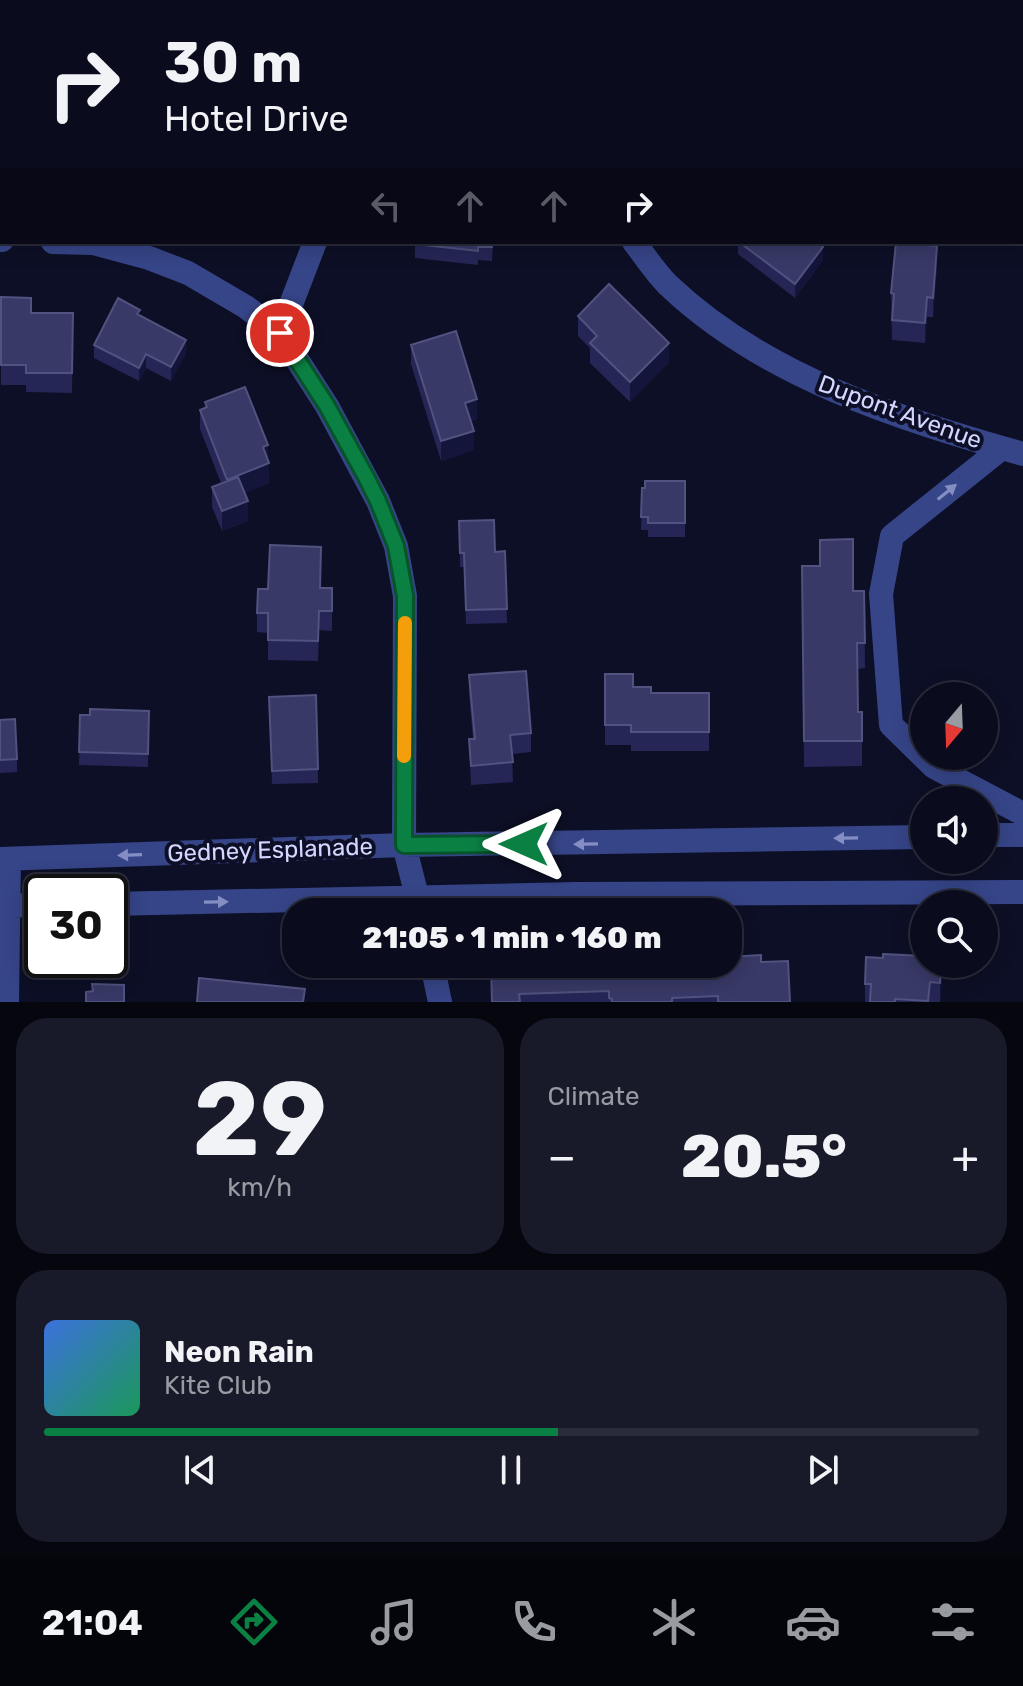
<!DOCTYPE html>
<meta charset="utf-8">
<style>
:root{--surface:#0a0b1c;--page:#181929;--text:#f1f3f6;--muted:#999ba3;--line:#2a2b3b;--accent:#0b8043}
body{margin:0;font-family:Rubik,sans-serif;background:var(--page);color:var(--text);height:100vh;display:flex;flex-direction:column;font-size:30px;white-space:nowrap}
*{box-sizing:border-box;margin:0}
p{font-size:26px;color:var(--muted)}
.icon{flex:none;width:44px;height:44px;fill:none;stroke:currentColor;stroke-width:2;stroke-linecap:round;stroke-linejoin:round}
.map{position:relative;height:1002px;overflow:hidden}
.panel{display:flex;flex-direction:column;gap:16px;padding:16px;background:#06060f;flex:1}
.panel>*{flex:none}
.guide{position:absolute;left:0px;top:0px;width:1024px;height:244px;box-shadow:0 4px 20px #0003,0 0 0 2px var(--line);background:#0a0b1c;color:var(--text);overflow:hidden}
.needle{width:52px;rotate:199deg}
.controls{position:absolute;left:910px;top:682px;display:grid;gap:16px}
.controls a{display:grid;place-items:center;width:88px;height:88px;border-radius:50%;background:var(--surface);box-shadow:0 4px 20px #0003,0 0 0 2px var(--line);font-size:40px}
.speed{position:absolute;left:24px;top:874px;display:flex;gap:16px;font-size:40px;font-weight:700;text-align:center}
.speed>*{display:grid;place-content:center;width:104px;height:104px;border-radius:50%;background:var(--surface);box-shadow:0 4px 20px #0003,0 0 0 2px var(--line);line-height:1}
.speed .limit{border:4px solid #111;border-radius:12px;background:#fff;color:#111}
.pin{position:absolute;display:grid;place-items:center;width:68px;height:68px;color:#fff;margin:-34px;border:4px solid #fff;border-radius:50%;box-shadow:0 2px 8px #0007}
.me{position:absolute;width:88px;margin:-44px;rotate:270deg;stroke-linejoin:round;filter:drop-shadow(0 0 6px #0008)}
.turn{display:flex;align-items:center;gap:28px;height:168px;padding:0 32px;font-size:36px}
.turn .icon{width:104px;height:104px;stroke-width:2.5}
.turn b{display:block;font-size:56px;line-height:68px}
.lanes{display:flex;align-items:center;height:76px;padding:0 32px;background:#0003;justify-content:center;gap:40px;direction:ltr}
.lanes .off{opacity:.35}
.big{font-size:60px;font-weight:800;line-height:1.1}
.panel .card{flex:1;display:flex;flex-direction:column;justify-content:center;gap:12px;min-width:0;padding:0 28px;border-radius:32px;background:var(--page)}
.panel .dial{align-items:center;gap:0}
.dial b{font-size:104px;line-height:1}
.song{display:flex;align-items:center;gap:24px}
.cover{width:96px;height:96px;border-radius:12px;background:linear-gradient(135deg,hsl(220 70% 55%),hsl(150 70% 35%))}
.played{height:8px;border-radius:4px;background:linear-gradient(90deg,var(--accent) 55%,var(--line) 55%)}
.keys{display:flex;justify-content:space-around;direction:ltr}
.heat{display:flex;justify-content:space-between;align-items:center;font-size:44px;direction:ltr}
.panel .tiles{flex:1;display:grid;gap:16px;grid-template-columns:1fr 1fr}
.card:last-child{grid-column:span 2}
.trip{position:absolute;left:282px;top:898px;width:460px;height:80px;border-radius:32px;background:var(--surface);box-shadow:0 4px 20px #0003,0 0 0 2px var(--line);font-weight:800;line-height:80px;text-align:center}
.tab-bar{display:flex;height:128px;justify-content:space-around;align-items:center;background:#04040b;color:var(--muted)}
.tab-bar .icon{width:56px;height:56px}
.tab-bar .on{color:var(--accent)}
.tab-bar b{font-size:36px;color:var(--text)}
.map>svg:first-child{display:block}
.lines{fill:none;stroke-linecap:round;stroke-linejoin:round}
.minor{stroke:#364588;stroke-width:24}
.wall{fill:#252655}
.shaded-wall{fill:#14153a}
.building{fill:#383967;stroke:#50527f;stroke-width:2}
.oneway{fill:#848ec4}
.route-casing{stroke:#07532c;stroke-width:20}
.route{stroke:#0b8043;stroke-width:14}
.slow{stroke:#f59e0b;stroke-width:14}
.labels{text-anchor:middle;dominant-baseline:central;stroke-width:8;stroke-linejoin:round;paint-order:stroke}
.street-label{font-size:24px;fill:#d3d7ff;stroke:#0d0f26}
</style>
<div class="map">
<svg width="1023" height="1002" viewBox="0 0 1023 1002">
<rect width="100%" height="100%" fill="#0d0f26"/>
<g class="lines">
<path class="minor" d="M 534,0 L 534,2
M 0,37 L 2,144
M 0,240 L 2,240
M 53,242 L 93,243 L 149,258 L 188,273 L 246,307 L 280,333 L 327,406 L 378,501 L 396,546 L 405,596 L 404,845 L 421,912
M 634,242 C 645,256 655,272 668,285 C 765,377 897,418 1023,454
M 280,333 L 315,242
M 1002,448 L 892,536 L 881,594 L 891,725 L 934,767 L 1023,814
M 984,835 L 1023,835
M 0,859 L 404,845 L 924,837
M 110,904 L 576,894 L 1023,892
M 0,906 L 42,905
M 432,964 L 440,1002
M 7,1002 L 9,859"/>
</g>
<path class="wall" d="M 591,0 L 664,0 L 664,2 L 591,2 Z
M 415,242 L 493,242 L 492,261 L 478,260 L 478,265 L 415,258 Z
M 738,242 L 817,242 L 823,260 L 795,298 L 738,254 Z
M 929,245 L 937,266 L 933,317 L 927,317 L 925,343 L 892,340 L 891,293 Z
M 1,297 L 31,313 L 73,313 L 72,393 L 26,392 L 26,385 L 1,385 Z
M 140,316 L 186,353 L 171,381 L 146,368 L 139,381 L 94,358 L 94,345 Z
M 578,316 L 669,362 L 630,402 L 590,363 L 590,348 L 578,336 Z
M 411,345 L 477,419 L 471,421 L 474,450 L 441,461 L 411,364 Z
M 205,402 L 268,460 L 269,483 L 244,493 L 248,521 L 222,531 L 212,507 L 212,487 L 221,483 L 200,429 L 200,410 L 205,407 Z
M 685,481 L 685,537 L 648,537 L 648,530 L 641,530 L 642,488 Z
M 459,521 L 495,552 L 505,551 L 507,623 L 466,624 L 464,567 L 460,567 Z
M 802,566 L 853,591 L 864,591 L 865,668 L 857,669 L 858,712 L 862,712 L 862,766 L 804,767 Z
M 320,588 L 332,588 L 332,631 L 319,630 L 318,661 L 268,660 L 268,633 L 257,632 L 257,613 Z
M 605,674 L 651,693 L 709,693 L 709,751 L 631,751 L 631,745 L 605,745 Z
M 469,675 L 531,733 L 531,752 L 512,754 L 513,782 L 471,785 L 469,739 L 473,739 L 469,694 Z
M 269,697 L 318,769 L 318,783 L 272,784 Z
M 149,711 L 148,767 L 79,765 L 80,715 Z
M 0,720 L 17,759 L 17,772 L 0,773 Z
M 761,962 L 790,1002 L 491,1002 L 571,966 L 728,964 Z
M 942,977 L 940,1002 L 865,1002 L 865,984 Z"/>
<path class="shaded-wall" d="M 937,246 L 937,266 L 933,317 L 933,298 Z
M 823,247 L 823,260 L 795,298 L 795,284 Z
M 927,297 L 927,317 L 925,343 L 925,323 Z
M 186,340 L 186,353 L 171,381 L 171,367 Z
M 669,343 L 669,362 L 630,402 L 630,382 Z
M 146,354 L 146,368 L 139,381 L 139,368 Z
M 477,399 L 477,419 L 465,422 L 465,403 Z
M 474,431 L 474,450 L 441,461 L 441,441 Z
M 268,445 L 269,483 L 227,500 L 227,480 L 263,447 Z
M 248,501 L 248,521 L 222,531 L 222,511 Z
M 942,964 L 942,977 L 940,1002 L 940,983 Z"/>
<path class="building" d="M 383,0 L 416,0 L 416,2 L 383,2 Z
M 636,0 L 662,0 L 662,2 L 636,2 Z
M 886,0 L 929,0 L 929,2 L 886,2 Z
M 415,242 L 492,242 L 492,247 L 478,247 L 478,251 L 415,244 Z
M 739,242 L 817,242 L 823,247 L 795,284 Z
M 896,242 L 928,242 L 928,245 L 937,246 L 933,298 L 927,297 L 925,323 L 892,320 L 894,294 L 891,293 Z
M 609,284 L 669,343 L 630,382 L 590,343 L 597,336 L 578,316 Z
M 1,297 L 31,298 L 31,313 L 73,313 L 72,373 L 26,373 L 26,365 L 1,365 Z
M 118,298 L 140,310 L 137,314 L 186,340 L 171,367 L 146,354 L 139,368 L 94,345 Z
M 456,331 L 477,399 L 465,403 L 474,431 L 441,441 L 411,345 Z
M 245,387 L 268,445 L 263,447 L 269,463 L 227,480 L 200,410 L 207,407 L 205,402 Z
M 238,477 L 248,501 L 222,511 L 212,487 Z
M 645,481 L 685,481 L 685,523 L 648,523 L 648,517 L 641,517 L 642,488 L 645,488 Z
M 494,520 L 495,552 L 505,551 L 507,609 L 466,610 L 464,553 L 460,553 L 459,521 Z
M 853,539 L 853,591 L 864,591 L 865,643 L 857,643 L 858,712 L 862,712 L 862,741 L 804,741 L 802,566 L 820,566 L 820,540 Z
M 270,545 L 321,547 L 320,588 L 332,588 L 332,611 L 319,611 L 318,641 L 268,640 L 268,613 L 257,613 L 258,589 L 268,589 Z
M 526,671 L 531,733 L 510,735 L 513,762 L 471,766 L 469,739 L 475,739 L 469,675 Z
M 605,674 L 633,674 L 633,687 L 651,687 L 651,693 L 709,693 L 709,732 L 631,732 L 631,725 L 605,725 Z
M 316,695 L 318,769 L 272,771 L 269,697 Z
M 90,709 L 149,711 L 148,754 L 79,752 L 80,715 L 90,715 Z
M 15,719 L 17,759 L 0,760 L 0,720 Z
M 883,954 L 924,956 L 924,964 L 941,964 L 940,983 L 930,982 L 928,1001 L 895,999 L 895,1002 L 870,1002 L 871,984 L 865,984 L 866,957 L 883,958 Z
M 761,955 L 761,962 L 788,961 L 790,1002 L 718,1002 L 718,996 L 672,998 L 672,1002 L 612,1002 L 612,999 L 609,998 L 609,991 L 519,994 L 520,1002 L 492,1002 L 491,964 L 571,964 L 571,966 L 728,964 L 728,957 Z
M 199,978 L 305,989 L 303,1002 L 197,1002 Z
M 92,984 L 124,985 L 124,1002 L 86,1002 L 86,992 L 93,991 Z"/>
<defs><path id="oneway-solid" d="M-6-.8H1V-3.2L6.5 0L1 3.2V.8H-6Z" transform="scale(2)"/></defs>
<g class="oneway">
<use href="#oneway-solid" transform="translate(947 492) rotate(-39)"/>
<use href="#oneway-solid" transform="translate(846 838) rotate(179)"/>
<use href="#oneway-solid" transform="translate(586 844) rotate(179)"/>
<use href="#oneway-solid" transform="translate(130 855) rotate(178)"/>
<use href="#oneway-solid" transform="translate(216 902) rotate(-1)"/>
</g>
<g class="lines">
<g class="route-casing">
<path id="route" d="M 280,333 L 327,406 L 366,477 L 378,501 L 396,546 L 405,596 L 404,845 L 524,844"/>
</g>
<use href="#route" class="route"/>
<path class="slow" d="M 404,756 L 405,623"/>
</g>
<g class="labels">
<g class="street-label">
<text transform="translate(900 412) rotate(20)">Dupont Avenue</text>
<text transform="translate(270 850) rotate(-2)">Gedney Esplanade</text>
</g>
</g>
</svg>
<div class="controls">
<a><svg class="needle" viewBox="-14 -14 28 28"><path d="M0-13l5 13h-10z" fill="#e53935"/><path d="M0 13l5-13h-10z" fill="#999ba3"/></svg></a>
<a><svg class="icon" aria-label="sound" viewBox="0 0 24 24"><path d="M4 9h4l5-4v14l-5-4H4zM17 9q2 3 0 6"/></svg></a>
<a><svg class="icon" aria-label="search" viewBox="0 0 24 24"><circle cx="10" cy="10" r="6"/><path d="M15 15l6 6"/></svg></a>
</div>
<div class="speed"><div class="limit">30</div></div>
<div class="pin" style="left:280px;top:333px;background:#d93025"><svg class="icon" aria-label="arrive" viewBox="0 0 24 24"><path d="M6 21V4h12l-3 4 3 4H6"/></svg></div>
<svg class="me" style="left:524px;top:844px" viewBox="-20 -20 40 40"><path d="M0-17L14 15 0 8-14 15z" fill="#0b8043" stroke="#fff" stroke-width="4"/></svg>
<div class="trip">21:05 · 1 min · 160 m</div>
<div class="guide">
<div class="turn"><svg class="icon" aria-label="right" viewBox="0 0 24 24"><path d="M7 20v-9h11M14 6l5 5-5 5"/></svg><div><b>30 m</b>Hotel Drive</div></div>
<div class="lanes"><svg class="icon off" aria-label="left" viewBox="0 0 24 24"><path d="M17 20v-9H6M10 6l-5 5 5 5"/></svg><svg class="icon off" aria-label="ahead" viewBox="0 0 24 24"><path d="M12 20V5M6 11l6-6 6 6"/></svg><svg class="icon off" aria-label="ahead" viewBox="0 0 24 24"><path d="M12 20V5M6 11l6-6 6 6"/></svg><svg class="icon" aria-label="right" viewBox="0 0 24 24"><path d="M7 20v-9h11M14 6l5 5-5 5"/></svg></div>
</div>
</div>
<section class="panel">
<div class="tiles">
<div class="card dial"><b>29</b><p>km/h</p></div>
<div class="card"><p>Climate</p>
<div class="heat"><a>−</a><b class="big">20.5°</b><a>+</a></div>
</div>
<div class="card">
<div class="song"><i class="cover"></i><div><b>Neon Rain</b><p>Kite Club</p></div></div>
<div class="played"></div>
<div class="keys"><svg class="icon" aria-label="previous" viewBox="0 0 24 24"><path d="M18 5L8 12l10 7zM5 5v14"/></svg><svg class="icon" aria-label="pause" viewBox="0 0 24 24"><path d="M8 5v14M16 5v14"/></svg><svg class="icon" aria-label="next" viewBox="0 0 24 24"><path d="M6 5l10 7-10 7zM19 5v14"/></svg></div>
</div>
</div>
</section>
<nav class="tab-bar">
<b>21:04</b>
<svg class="icon on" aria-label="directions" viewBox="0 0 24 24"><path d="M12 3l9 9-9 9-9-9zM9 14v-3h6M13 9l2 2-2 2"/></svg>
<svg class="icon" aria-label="music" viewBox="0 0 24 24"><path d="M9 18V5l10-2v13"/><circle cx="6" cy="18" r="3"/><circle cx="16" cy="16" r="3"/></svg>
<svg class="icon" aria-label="phone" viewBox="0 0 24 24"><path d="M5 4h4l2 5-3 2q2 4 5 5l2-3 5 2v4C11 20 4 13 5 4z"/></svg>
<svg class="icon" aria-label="climate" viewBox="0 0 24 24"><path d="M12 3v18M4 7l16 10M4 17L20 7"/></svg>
<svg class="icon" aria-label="car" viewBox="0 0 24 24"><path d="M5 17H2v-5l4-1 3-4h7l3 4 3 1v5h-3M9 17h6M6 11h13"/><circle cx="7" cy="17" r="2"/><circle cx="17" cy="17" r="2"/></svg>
<svg class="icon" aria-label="filters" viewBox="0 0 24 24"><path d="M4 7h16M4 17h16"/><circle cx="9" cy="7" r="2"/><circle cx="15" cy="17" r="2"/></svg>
</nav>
